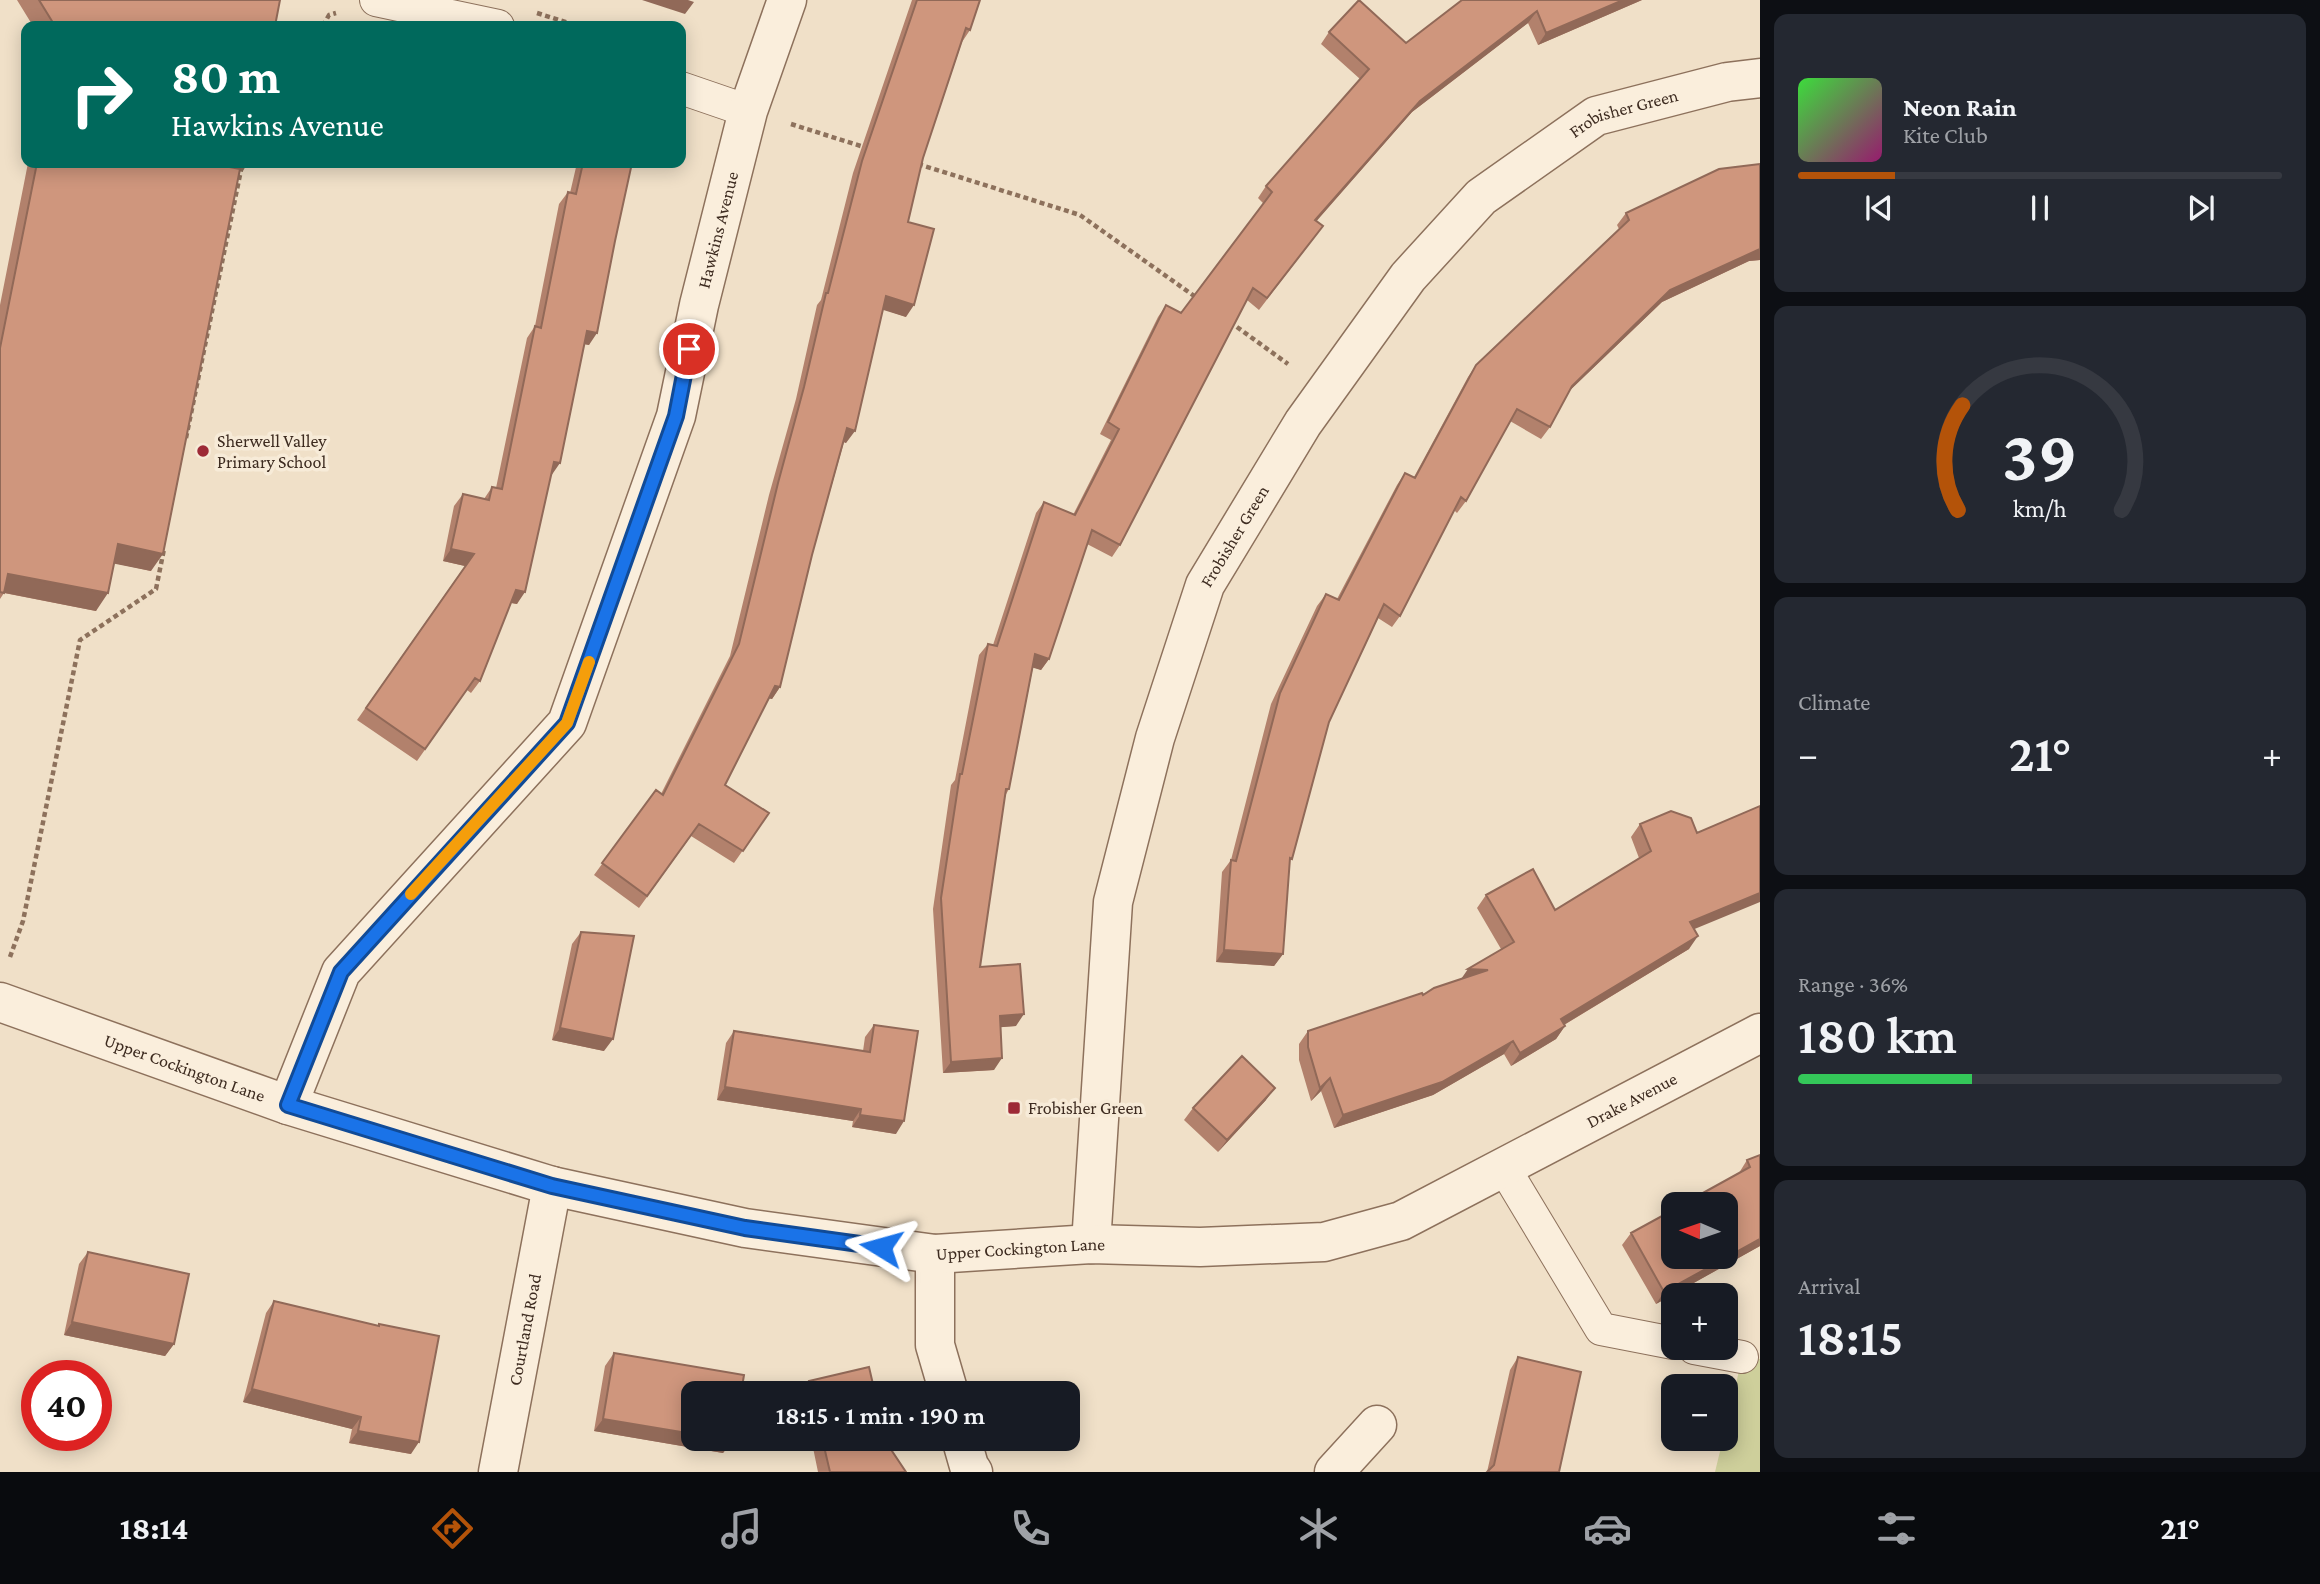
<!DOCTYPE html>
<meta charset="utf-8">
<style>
:root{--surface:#171b24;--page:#242831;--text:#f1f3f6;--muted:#9ea1a6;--line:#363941;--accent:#b45309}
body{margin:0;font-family:"Crimson Pro",serif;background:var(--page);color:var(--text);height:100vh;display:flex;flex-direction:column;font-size:26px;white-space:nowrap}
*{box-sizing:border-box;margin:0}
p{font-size:23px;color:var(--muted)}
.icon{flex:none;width:38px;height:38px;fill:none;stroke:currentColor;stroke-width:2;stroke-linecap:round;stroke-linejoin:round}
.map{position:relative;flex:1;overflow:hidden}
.details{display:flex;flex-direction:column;gap:14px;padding:14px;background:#0d0f14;width:560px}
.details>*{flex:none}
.guide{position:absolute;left:21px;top:21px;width:665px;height:147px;border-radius:14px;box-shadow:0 4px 18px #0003;background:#00695c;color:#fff;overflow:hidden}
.needle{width:46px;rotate:272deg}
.fabs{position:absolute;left:1661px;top:1192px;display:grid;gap:14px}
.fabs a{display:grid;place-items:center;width:77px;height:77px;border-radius:14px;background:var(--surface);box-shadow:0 4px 18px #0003;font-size:35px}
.speed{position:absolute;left:21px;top:1360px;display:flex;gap:14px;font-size:35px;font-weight:700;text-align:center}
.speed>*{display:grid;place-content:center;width:91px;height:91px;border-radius:50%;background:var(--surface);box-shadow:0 4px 18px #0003;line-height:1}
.speed .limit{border:10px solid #d22;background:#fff;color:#111}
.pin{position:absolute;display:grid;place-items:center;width:60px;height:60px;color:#fff;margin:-30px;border:4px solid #fff;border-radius:50%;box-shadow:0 2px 7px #0007}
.me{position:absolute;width:77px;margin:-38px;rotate:278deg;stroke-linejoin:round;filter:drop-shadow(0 0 5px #0008)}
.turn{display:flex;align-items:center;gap:24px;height:147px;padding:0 35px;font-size:32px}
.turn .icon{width:91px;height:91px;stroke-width:2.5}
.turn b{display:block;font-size:49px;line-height:60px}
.big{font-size:52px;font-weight:600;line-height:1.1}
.details .widget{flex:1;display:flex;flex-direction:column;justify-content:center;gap:10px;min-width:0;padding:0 24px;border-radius:14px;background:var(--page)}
.details .dial{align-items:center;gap:0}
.dial svg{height:182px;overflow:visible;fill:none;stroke:var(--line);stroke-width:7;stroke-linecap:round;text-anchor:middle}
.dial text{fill:var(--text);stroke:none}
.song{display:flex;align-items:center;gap:21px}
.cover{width:84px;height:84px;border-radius:10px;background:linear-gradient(135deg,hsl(120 70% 55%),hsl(320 70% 35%))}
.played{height:7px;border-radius:4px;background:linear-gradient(90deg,var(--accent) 20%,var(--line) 20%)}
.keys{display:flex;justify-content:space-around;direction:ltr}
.heat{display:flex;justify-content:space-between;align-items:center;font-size:38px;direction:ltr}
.charge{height:10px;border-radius:5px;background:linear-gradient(90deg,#34c759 36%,var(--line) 0)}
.trip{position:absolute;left:681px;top:1381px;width:399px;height:70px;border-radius:14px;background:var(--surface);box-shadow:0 4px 18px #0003;font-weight:600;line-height:70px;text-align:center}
.dock{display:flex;height:112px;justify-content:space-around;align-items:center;background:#090b0e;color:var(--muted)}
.dock .icon{width:49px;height:49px}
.dock .on{color:var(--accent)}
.dock b{font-size:32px;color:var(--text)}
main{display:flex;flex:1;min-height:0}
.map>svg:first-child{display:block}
.green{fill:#cecf9b}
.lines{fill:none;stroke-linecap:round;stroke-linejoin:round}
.service-casing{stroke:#8d715c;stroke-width:34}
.minor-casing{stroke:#8d715c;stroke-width:41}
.tertiary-casing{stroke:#8d715c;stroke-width:41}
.path{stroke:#8d715c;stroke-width:4.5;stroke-dasharray:5 3.5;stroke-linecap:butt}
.service{stroke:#faeedc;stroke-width:32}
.minor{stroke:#faeedc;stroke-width:38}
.tertiary{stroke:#faeedc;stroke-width:38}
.wall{fill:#b2816c}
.shaded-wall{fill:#916958}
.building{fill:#cf967d;stroke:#916958;stroke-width:2}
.route-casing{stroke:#114b97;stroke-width:18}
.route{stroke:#1a73e8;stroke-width:12}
.slow{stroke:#f59e0b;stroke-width:12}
.poi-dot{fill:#9d2a37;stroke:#f7ebd8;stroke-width:2.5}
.labels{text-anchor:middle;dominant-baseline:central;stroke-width:7;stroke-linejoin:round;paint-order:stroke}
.street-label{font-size:18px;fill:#3d2b20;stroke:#f7ebd8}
.poi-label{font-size:18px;fill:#3d2b20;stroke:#f7ebd8;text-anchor:start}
</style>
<main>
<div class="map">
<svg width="1760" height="1472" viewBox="0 0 1760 1472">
<rect width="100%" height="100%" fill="#f0e0c8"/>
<path class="green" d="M 1742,1357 L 1760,1359 L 1760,1472 L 1715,1472 L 1723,1439 L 1726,1438 L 1726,1429 Z"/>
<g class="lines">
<g class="service-casing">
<path id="service" d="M 376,0 L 498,26
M 681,88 L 748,111
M 1503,1166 L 1601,1329 L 1673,1343
M 1694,1348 L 1742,1357"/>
</g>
<g class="minor-casing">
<g id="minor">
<path id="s1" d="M 288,1105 L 341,972 L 567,723 L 676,416 L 699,305 L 748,111 L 787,0"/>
<path id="s2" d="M 1091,1244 L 1113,902 L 1155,738 L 1205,585 L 1303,423 L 1408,277 L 1481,197 L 1596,116 L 1727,82 L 1760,78"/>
<path d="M 935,1254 L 935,1345 L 949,1393"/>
<path d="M 961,1438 L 969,1466 L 973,1472"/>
<path id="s3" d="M 498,1472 L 552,1186"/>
<path d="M 1334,1472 L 1377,1425"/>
</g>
</g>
<g class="tertiary-casing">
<g id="tertiary">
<path id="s4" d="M 0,1002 L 288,1105 L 552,1186 L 745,1228 L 935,1254 L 1091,1244 L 1200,1247 L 1324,1242 L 1401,1221 L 1760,1033"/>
</g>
</g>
<path class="path" d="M 537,13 L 578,26
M 323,26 L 329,15 L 336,13
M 791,124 L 867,148
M 918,164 L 1080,215 L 1197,298
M 1230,322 L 1288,364
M 186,438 L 241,170 L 245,163
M 10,957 L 23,921 L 80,640 L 156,589 L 164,549"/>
<use href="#service" class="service"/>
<use href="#minor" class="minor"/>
<use href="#tertiary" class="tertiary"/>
</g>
<path class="wall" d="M 17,0 L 280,0 L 275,26 L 33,26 Z
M 912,0 L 980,0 L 970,30 L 962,42 L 923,158 L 908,222 L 906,317 L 883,309 L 846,443 L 844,442 L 812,555 L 780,687 L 772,699 L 769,698 L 725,785 L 769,813 L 734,863 L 691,836 L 639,908 L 594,875 L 656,790 L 661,794 L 730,656 L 769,495 L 796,399 L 817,305 L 821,300 L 853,173 Z
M 1462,0 L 1642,0 L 1538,45 L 1528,23 L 1412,112 L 1316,221 L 1314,238 L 1259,310 L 1247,300 L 1120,545 L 1112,557 L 1087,544 L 1049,659 L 1041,670 L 1033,667 L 1009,789 L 1005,796 L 980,967 L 1016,1026 L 1000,1027 L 994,1070 L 943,1073 L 933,909 L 951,785 L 955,780 L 979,655 L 988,644 L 993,645 L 1036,513 L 1044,502 L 1073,515 L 1111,440 L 1100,434 L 1158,317 L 1166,305 L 1181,313 L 1264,204 L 1258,198 L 1266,186 L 1360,79 L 1321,44 L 1329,32 L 1406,43 Z
M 28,163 L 225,163 L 151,571 L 114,563 L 96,611 L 4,593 L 0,599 L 0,305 Z
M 577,163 L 632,163 L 589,345 L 584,344 L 551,476 L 517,604 L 511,603 L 480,681 L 471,693 L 467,690 L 417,761 L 357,720 L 465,566 L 443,561 L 454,506 L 463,494 L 484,499 L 492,487 L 496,488 L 527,338 L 535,326 L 559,204 L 568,192 L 570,193 Z
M 1760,164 L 1760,260 L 1749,261 L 1662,302 L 1567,393 L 1550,427 L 1541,439 L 1510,421 L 1466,501 L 1457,513 L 1454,510 L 1400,616 L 1392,627 L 1378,618 L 1329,722 L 1289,862 L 1283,954 L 1274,966 L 1216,962 L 1222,872 L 1231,860 L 1271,704 L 1317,606 L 1326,594 L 1337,599 L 1397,485 L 1405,473 L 1414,477 L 1468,377 L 1476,365 L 1619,229 L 1617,225 L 1626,213 Z
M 1640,824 L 1694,929 L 1689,949 L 1564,1025 L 1565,1026 L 1556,1039 L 1511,1066 L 1504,1054 L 1433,1095 L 1334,1128 L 1321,1091 L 1311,1101 L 1299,1060 L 1299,1044 L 1308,1031 L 1423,995 L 1460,980 L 1501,949 L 1477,908 L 1486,895 L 1555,910 L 1639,858 L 1631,837 Z
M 581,932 L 604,1051 L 552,1040 L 572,944 Z
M 874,1025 L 896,1134 L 852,1127 L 853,1121 L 717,1100 L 726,1043 L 734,1031 L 863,1051 L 865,1037 Z
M 1266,1100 L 1218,1152 L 1184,1120 L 1193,1108 Z
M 1760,1155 L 1760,1246 L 1656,1304 L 1622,1245 L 1631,1233 L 1739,1173 L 1747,1160 Z
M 88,1252 L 174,1344 L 165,1356 L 64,1335 L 79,1264 Z
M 274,1301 L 378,1326 L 379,1324 L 411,1454 L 349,1443 L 352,1429 L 243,1402 L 266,1313 Z
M 614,1353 L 732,1441 L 723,1453 L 594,1431 L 605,1366 Z
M 1518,1357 L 1559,1472 L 1487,1472 L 1510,1370 Z
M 809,1381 L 875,1393 L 800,1393 Z
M 811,1438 L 885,1438 L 886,1442 L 906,1472 L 818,1472 Z"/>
<path class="shaded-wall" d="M 642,0 L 688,0 L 694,2 L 685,14 Z
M 1623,0 L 1642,0 L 1538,45 L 1546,33 Z
M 1537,11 L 1528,23 L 1412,112 L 1307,232 L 1315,220 L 1420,101 Z
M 1757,249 L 1760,249 L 1760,260 L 1749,261 L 1662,302 L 1563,397 L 1572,386 L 1670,290 Z
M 886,296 L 914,305 L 906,317 L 877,308 Z
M 587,331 L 597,333 L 589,345 L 579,343 Z
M 847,428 L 855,431 L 846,443 L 839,440 Z
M 554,462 L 560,463 L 551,476 L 545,474 Z
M 118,544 L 163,554 L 151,571 L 106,562 Z
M 451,549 L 474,554 L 465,566 L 443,561 Z
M 8,574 L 108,593 L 96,611 L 0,592 Z
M 516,590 L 525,592 L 517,604 L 507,602 Z
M 1035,654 L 1049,659 L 1041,670 L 1027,666 Z
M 775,686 L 780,687 L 772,699 L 767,698 Z
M 1760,893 L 1760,902 L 1680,935 L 1690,922 Z
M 1698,936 L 1689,949 L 1552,1032 L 1561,1019 Z
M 1224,950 L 1283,954 L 1274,966 L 1216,962 Z
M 1468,969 L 1488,970 L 1459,982 Z
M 1024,1014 L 1016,1026 L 991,1028 L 1000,1016 Z
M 1565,1026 L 1556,1039 L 1511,1066 L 1520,1053 Z
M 560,1028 L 613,1039 L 604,1051 L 552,1040 Z
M 1513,1041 L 1504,1054 L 1433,1095 L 1334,1128 L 1343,1115 Z
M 1002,1058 L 994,1070 L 943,1073 L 951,1062 Z
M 1330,1078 L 1321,1091 L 1311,1101 L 1320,1088 Z
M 725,1087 L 861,1109 L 853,1121 L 717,1100 Z
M 1275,1088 L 1266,1100 L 1218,1152 L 1227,1140 Z
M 860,1115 L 904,1121 L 896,1134 L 852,1127 Z
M 1760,1239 L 1760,1246 L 1656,1304 L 1664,1292 Z
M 72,1322 L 174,1344 L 165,1356 L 64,1335 Z
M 252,1389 L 361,1417 L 352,1429 L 243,1402 Z
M 603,1419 L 693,1434 L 693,1438 L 717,1438 L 732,1441 L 723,1453 L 594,1431 Z
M 358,1431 L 419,1442 L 411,1454 L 349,1443 Z"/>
<path class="building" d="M 39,0 L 280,0 L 275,26 L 55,26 Z
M 917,0 L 980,0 L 970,30 L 966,28 L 923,158 L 908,222 L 934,229 L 914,305 L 886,296 L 855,431 L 847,428 L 812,555 L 780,687 L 775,686 L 725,785 L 769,813 L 743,851 L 699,824 L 647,896 L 602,863 L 656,790 L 663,795 L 739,644 L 778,483 L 804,387 L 826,293 L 828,293 L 862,161 Z
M 1359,0 L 1406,43 L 1462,0 L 1623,0 L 1546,33 L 1537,11 L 1420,101 L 1315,220 L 1323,226 L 1267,298 L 1253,288 L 1120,545 L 1092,530 L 1049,659 L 1035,654 L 1009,789 L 1006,789 L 980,967 L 1020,964 L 1024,1014 L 1000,1016 L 1002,1058 L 951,1062 L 941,898 L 960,774 L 962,774 L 988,644 L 997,646 L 1044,502 L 1075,515 L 1119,429 L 1108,422 L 1166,305 L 1181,313 L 1272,192 L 1266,186 L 1369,69 L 1329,32 Z
M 37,163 L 225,163 L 224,166 L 240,169 L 163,554 L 118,544 L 108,593 L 8,574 L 4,593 L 0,592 L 0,348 Z
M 583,163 L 632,163 L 615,241 L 597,333 L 587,331 L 560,463 L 554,462 L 525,592 L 516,590 L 480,681 L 475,678 L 425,749 L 366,708 L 474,554 L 451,549 L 463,494 L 489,500 L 492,487 L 502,489 L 535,326 L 541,328 L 568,192 L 576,194 Z
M 1760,164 L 1760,249 L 1670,290 L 1572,386 L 1550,427 L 1517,409 L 1466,501 L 1461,497 L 1400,616 L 1384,604 L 1329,722 L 1292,859 L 1290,858 L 1283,954 L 1224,950 L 1231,860 L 1236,861 L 1280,693 L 1326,594 L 1339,600 L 1405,473 L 1415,478 L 1476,365 L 1629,220 L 1626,213 L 1719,169 Z
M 1760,806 L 1760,893 L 1690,922 L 1698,936 L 1561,1019 L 1565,1026 L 1520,1053 L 1513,1041 L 1442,1082 L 1343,1115 L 1330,1078 L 1320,1088 L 1308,1047 L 1308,1031 L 1422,993 L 1423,995 L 1434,988 L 1488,970 L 1468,969 L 1514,942 L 1486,895 L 1533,869 L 1555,910 L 1651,851 L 1640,824 L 1671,811 L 1691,818 L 1697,833 Z
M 581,932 L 634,936 L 613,1039 L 560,1028 Z
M 874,1025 L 918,1031 L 904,1121 L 860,1115 L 861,1109 L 725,1087 L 734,1031 L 870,1052 Z
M 1242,1056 L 1275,1088 L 1227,1140 L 1193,1108 Z
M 1760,1155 L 1760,1239 L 1664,1292 L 1631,1233 L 1673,1210 L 1673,1256 L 1726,1256 L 1726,1204 L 1683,1204 L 1750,1167 L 1747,1160 Z
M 88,1252 L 189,1274 L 174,1344 L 72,1322 Z
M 274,1301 L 379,1326 L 379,1324 L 439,1336 L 419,1442 L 358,1431 L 361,1417 L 252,1389 Z
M 614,1353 L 744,1375 L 741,1393 L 693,1393 L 693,1434 L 603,1419 Z
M 1518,1357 L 1581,1372 L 1559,1472 L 1487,1472 L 1494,1465 Z
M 869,1367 L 875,1393 L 812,1393 L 809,1381 Z
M 717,1438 L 732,1438 L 732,1441 Z
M 822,1438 L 885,1438 L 886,1442 L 906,1472 L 830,1472 Z"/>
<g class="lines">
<g class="route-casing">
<path id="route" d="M 689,349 L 676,416 L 567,723 L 341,972 L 288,1105 L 552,1186 L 745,1228 L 881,1247"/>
</g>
<use href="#route" class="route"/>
<path class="slow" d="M 411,894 L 567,723 L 589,662"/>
</g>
<g class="poi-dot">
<circle cx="203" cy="451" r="7"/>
<rect x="1007" y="1101" width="14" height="14" rx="3.5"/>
</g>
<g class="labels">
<g class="street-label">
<text stroke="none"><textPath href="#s2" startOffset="1318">Frobisher Green</textPath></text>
<text stroke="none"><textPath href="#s1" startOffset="996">Hawkins Avenue</textPath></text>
<text stroke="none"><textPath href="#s2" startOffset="730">Frobisher Green</textPath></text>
<text stroke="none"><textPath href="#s4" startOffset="196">Upper Cockington Lane</textPath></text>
<text stroke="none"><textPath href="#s4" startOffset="1701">Drake Avenue</textPath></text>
<text stroke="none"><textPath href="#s4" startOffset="1057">Upper Cockington Lane</textPath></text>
<text stroke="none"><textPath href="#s3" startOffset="145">Courtland Road</textPath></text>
</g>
<g class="poi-label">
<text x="217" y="441">Sherwell Valley<tspan x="217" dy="21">Primary School</tspan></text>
<text x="1028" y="1108">Frobisher Green</text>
</g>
</g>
</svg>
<div class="fabs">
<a><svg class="needle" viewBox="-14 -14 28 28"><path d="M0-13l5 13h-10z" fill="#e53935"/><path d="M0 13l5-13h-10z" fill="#9ea1a6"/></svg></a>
<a>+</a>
<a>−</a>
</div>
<div class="speed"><div class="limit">40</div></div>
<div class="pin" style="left:689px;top:349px;background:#d93025"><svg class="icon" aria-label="arrive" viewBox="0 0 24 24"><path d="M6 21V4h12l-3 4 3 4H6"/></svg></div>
<svg class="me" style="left:881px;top:1247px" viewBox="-20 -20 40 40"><path d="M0-17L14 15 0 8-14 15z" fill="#1a73e8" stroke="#fff" stroke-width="4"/></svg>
<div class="trip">18:15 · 1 min · 190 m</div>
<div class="guide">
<div class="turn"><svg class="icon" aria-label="right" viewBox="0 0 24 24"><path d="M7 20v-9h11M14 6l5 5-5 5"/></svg><div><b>80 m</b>Hawkins Avenue</div></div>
</div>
</div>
<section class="details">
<div class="widget">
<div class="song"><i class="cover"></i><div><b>Neon Rain</b><p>Kite Club</p></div></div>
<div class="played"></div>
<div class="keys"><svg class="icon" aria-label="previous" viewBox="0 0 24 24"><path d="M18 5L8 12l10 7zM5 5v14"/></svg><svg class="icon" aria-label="pause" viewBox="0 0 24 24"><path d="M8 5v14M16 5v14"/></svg><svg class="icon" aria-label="next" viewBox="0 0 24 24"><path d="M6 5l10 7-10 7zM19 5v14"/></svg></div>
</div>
<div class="widget dial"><svg viewBox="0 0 100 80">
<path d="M14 69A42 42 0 1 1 86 69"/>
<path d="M14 69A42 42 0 0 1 16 23" stroke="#b45309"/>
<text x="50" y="56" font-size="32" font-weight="700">39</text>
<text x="50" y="72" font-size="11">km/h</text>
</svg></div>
<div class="widget"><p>Climate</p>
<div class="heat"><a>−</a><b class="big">21°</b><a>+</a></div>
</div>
<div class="widget"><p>Range · 36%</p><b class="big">180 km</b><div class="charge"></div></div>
<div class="widget"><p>Arrival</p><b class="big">18:15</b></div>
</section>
</main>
<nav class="dock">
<b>18:14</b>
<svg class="icon on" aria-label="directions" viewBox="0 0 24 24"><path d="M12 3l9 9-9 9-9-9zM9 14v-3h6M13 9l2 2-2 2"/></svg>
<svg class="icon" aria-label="music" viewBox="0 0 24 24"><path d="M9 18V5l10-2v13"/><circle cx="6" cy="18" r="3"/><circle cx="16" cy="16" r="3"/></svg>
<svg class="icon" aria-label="phone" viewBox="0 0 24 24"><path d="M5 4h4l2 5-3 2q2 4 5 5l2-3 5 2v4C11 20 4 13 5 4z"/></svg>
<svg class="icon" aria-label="climate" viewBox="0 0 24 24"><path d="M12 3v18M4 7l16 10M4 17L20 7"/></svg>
<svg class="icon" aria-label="car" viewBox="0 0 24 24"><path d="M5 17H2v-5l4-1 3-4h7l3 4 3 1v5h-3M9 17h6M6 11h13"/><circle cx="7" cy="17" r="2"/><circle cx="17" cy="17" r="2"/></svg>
<svg class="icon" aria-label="filters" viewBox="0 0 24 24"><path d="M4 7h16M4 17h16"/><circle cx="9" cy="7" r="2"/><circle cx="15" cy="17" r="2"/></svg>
<b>21°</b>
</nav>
